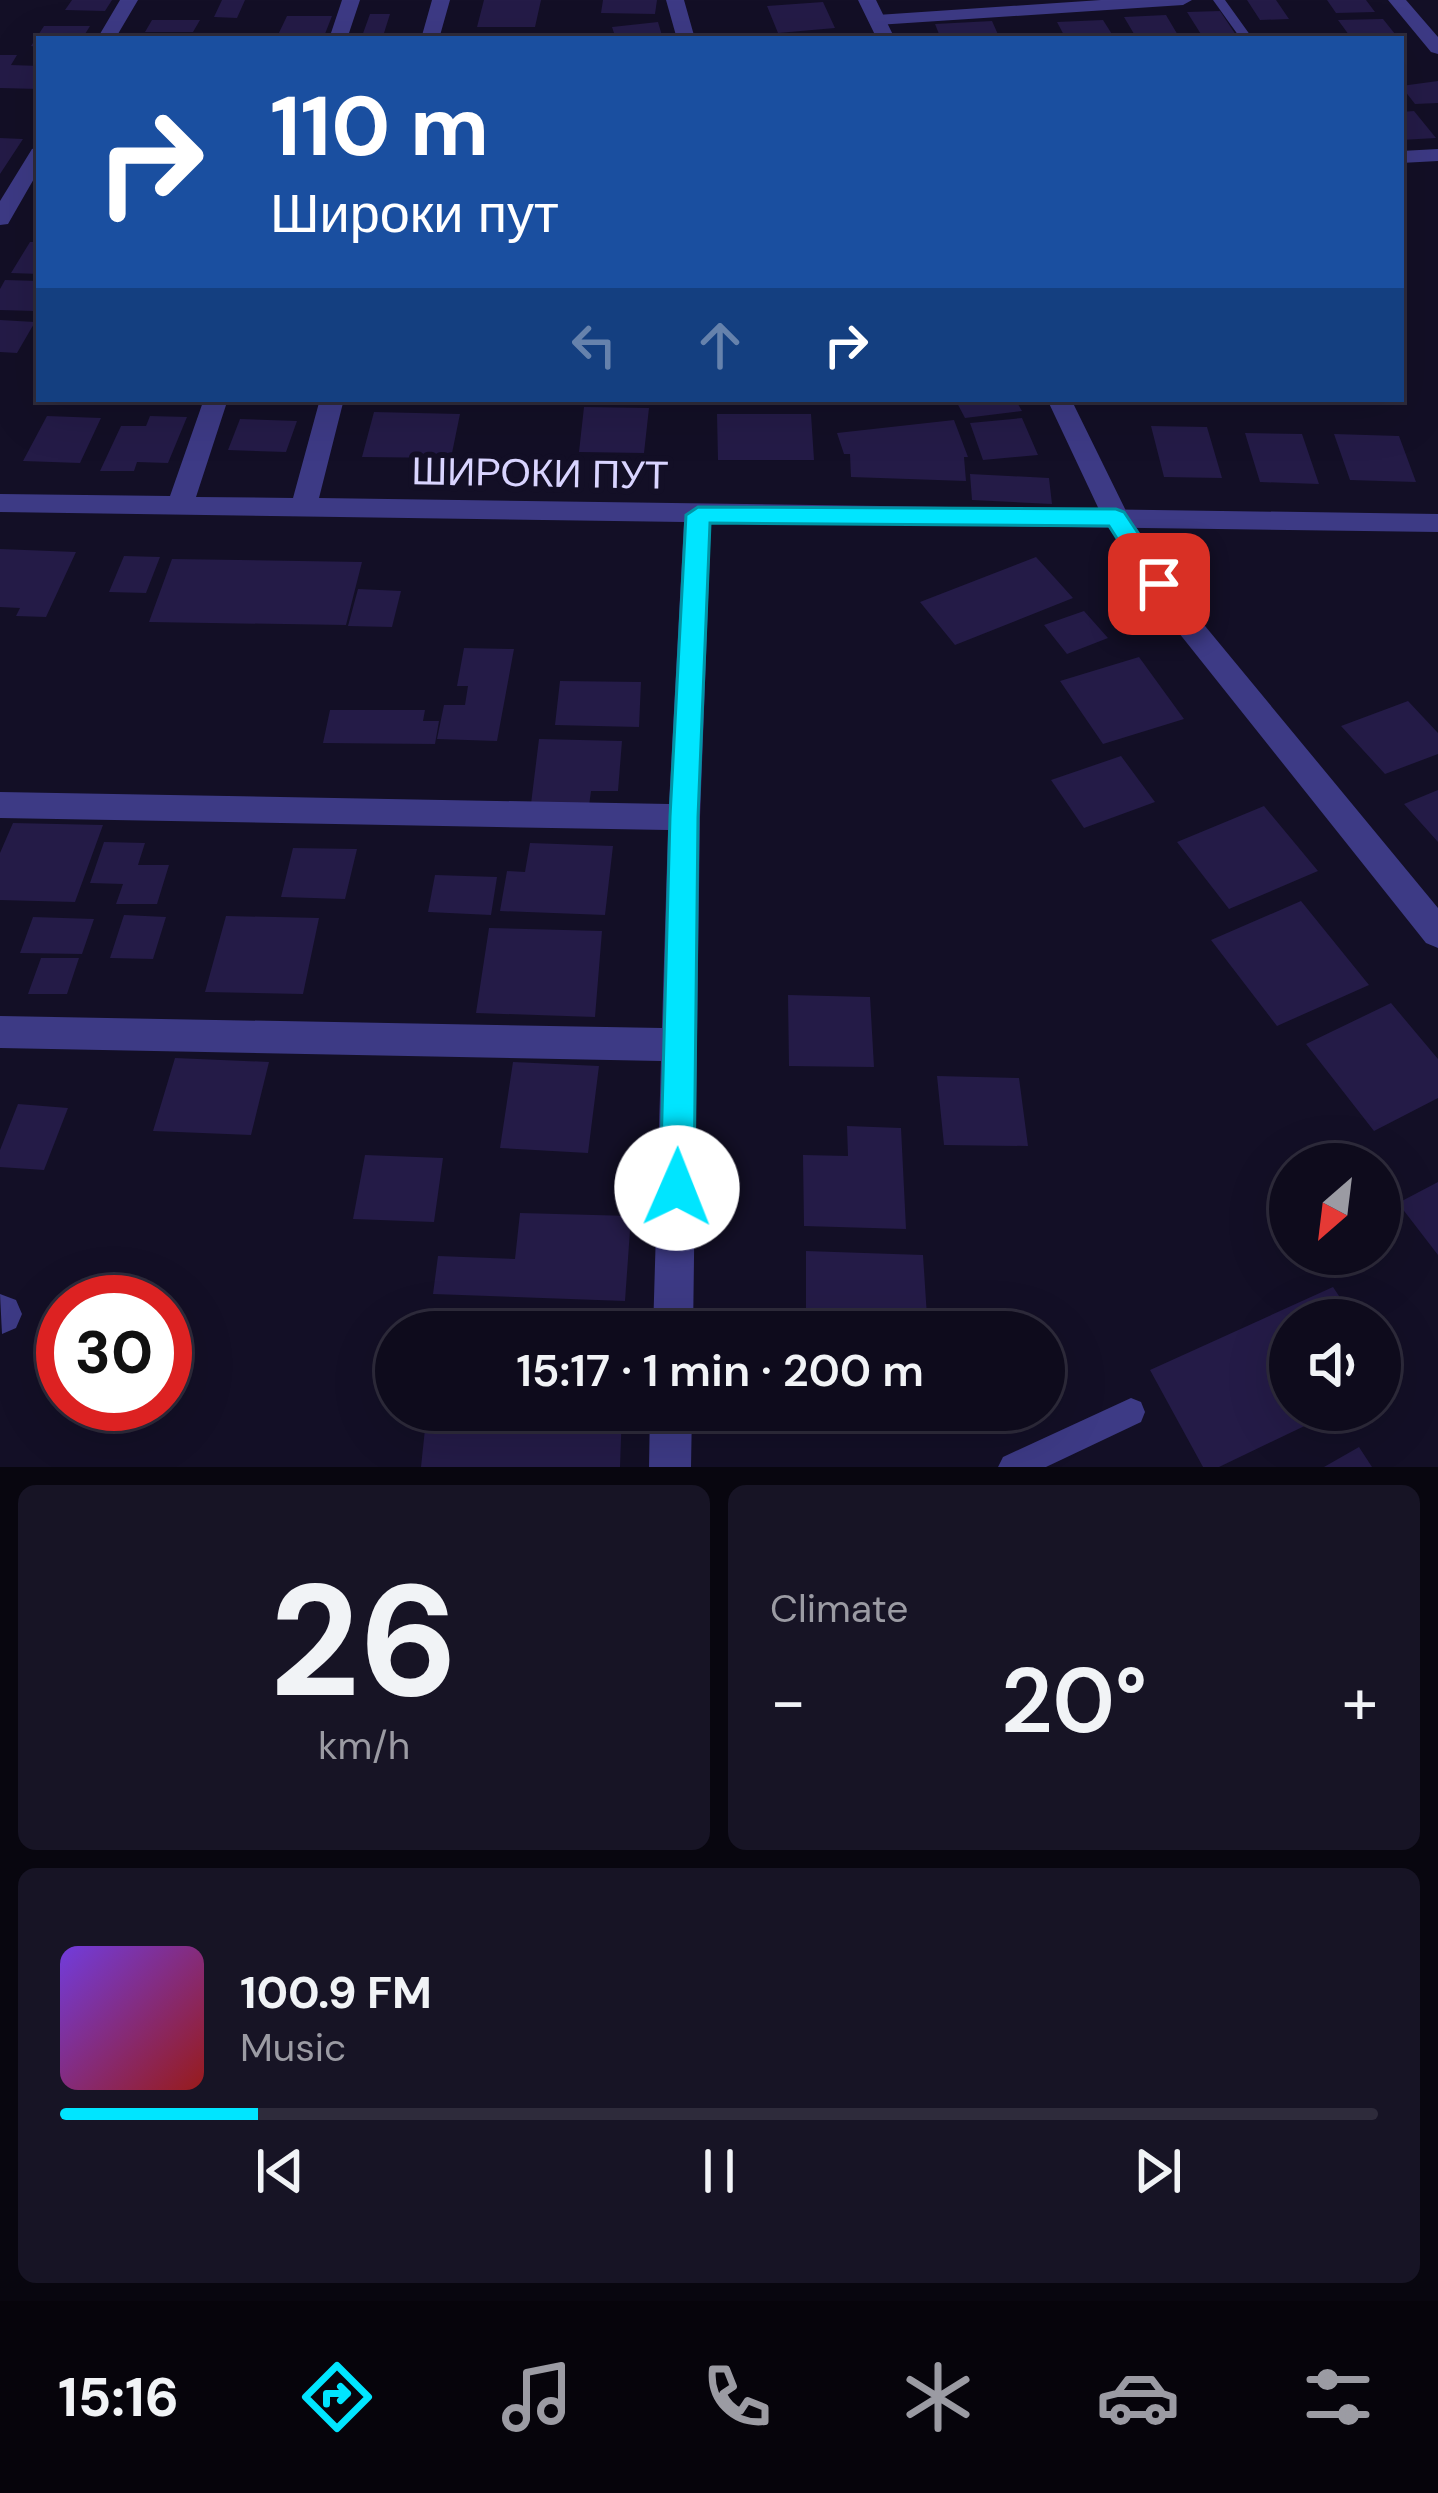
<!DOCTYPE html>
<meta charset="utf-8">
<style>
:root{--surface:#0e0b1c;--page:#171425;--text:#f1f3f6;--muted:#9b9ba3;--line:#2e2b3b;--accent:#00e5ff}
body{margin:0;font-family:"DM Sans",sans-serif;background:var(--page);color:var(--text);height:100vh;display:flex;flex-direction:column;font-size:45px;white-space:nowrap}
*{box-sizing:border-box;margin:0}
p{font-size:39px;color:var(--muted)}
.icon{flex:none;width:66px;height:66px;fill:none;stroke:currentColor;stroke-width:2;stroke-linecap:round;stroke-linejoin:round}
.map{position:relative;height:1467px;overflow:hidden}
.drawer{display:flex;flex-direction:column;gap:18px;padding:18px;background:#08060f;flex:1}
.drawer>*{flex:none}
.hud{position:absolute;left:36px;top:36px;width:1368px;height:366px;border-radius:0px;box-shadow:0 12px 48px #0002,0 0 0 3px var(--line);background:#1a4fa0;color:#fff;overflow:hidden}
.needle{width:78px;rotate:208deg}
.fabs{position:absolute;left:1269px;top:1143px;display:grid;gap:24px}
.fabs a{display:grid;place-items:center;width:132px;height:132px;border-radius:50%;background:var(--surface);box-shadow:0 12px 48px #0002,0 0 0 3px var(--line);font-size:60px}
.speed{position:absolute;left:36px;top:1275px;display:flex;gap:24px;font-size:60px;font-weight:700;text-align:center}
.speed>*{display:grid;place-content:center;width:156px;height:156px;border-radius:50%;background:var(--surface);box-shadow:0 12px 48px #0002,0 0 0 3px var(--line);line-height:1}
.speed .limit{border:18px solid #d22;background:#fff;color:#111}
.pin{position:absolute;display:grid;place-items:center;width:102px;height:102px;color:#fff;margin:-51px;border-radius:24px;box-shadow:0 6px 18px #0006}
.me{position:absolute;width:132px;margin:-66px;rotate:1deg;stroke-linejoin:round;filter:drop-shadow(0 0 9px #0008)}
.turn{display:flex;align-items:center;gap:42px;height:252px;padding:0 36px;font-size:54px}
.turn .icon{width:156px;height:156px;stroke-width:2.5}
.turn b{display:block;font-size:84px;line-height:102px}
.lanes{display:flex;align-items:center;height:114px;padding:0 36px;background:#0003;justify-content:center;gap:60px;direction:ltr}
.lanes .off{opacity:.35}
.big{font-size:90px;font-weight:600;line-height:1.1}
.drawer .tile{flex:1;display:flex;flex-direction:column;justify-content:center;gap:18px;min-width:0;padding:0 42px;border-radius:18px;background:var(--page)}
.drawer .dial{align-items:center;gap:0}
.dial b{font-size:156px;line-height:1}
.song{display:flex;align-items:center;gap:36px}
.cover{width:144px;height:144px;border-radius:18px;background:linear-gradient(135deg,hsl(260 70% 55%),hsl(0 70% 35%))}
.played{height:12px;border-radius:6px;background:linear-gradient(90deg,var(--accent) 15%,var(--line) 15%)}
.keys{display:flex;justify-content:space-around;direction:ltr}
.heat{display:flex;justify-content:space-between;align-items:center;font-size:66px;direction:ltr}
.drawer .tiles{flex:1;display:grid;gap:18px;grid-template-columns:1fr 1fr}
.tile:last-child{grid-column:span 2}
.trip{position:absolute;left:375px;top:1311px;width:690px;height:120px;border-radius:60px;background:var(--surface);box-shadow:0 12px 48px #0002,0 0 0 3px var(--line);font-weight:600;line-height:120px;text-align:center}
.menu{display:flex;height:192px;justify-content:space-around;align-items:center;background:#06040b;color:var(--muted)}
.menu .icon{width:84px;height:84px}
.menu .selected{color:var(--accent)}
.menu b{font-size:54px;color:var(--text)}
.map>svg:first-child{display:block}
.building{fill:#241b47}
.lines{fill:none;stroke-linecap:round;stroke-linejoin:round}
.service{fill:#3d3a85;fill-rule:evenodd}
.minor{fill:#3d3a85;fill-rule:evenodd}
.tertiary{fill:#3d3a85;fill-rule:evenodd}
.route{fill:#00e5ff;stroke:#0095a6;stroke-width:3}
.labels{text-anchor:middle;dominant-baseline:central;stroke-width:12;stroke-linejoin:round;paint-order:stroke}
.street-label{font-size:39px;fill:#d9d4ff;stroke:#130f26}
</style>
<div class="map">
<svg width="1438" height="1467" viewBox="0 0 1438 1467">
<rect width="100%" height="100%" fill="#130f26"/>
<path class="building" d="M 72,0 L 112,0 L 105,11 L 65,10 Z
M 222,0 L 245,0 L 237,18 L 214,17 Z
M 484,0 L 541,0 L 535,27 L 477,27 Z
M 603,0 L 657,0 L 655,14 L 601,13 Z
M 1247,0 L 1276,0 L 1289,19 L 1260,20 Z
M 1327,0 L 1366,0 L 1375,12 L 1336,13 Z
M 823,2 L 835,28 L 778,33 L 767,6 Z
M 1220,11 L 1238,38 L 1204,39 L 1187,12 Z
M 370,14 L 390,14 L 384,33 L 414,33 L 412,39 L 361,39 Z
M 1166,15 L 1179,37 L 1137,39 L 1124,17 Z
M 287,16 L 332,16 L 323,39 L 276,39 Z
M 1383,19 L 1399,39 L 1352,39 L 1338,20 Z
M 152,20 L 200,20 L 193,32 L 145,32 Z
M 1103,20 L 1115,39 L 1066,39 L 1057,22 Z
M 992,21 L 1000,39 L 941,39 L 935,24 Z
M 658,22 L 663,39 L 616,39 L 612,27 Z
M 44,26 L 90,26 L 82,39 L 39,39 L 39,47 L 31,46 Z
M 0,55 L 17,55 L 11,65 L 39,66 L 39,89 L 0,88 Z
M 1438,81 L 1438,103 L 1415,104 L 1401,86 Z
M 1414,111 L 1436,138 L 1401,140 L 1401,112 Z
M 0,138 L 23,139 L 0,174 Z
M 30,242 L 39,242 L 39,274 L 11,273 Z
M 5,280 L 39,281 L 35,311 L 0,310 L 0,289 Z
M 0,320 L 35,322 L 17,353 L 0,352 Z
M 955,399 L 1015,399 L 1022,411 L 965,418 Z
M 584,407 L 649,408 L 644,453 L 579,452 Z
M 374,412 L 460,414 L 451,458 L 362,457 Z
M 717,414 L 811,414 L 814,460 L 718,460 Z
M 47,416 L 101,418 L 80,463 L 23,461 Z
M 150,416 L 187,417 L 168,463 L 137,462 L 134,471 L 100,471 L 121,426 L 146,426 Z
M 1022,418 L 1038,455 L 983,460 L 970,423 Z
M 240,419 L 297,421 L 286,452 L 228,450 Z
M 954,420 L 968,457 L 964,457 L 966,481 L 851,477 L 850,454 L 844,454 L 837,433 Z
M 1151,426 L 1207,427 L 1222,478 L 1164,477 Z
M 1245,433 L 1302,434 L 1319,484 L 1260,482 Z
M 1334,434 L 1399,436 L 1416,482 L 1350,480 Z
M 970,474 L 1049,478 L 1052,504 L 972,500 Z
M 0,549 L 76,552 L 46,617 L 16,616 L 20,608 L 0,607 Z
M 124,556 L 160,557 L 146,593 L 109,592 Z
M 1036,557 L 1073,598 L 955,645 L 920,602 Z
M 172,559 L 362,562 L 346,625 L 149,622 Z
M 358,589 L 401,591 L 392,627 L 348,626 Z
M 1084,611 L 1108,638 L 1067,654 L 1044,625 Z
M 464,648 L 514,649 L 497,741 L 437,739 L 444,705 L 465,705 L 468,686 L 457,686 Z
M 1139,657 L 1184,719 L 1103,744 L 1060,681 Z
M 560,681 L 641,682 L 639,727 L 555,725 Z
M 1408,701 L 1438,733 L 1438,754 L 1385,774 L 1341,726 Z
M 330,710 L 425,710 L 423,721 L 439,721 L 435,744 L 323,743 Z
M 539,739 L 622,741 L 618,791 L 591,791 L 589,806 L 531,804 Z
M 1121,756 L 1155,802 L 1084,828 L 1051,780 Z
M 1438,790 L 1438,842 L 1404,804 Z
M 1264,806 L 1318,871 L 1229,909 L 1177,842 Z
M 13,823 L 103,825 L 75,902 L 0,900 L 0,853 Z
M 104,842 L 145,843 L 138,865 L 169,865 L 157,904 L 116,904 L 123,884 L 90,883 Z
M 530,843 L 613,846 L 605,915 L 500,911 L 507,871 L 525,872 Z
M 293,848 L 357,849 L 345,899 L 281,897 Z
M 435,875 L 497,877 L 491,915 L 428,912 Z
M 1301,901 L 1369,985 L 1277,1026 L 1211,940 Z
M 124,915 L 166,917 L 153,959 L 110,958 Z
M 226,916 L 319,918 L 303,994 L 205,992 Z
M 33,917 L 94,919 L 82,954 L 20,953 Z
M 489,928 L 602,931 L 595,1017 L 476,1013 Z
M 41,958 L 79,958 L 67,994 L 28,994 Z
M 788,995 L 870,997 L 874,1067 L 789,1066 Z
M 1391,1003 L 1438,1059 L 1438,1098 L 1374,1131 L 1306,1044 Z
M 175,1058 L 269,1062 L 251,1135 L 153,1131 Z
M 513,1062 L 599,1066 L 588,1153 L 500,1148 Z
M 937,1076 L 1019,1078 L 1028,1146 L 944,1145 Z
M 18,1104 L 68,1108 L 44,1170 L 0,1167 L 0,1150 Z
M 847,1126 L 901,1128 L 906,1229 L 804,1226 L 803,1155 L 848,1156 Z
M 365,1155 L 443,1158 L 434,1222 L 353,1219 Z
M 1438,1182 L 1438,1255 L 1398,1203 Z
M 520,1213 L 631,1216 L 625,1301 L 433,1294 L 438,1256 L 515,1259 Z
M 806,1251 L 923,1255 L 928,1332 L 806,1332 Z
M 1333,1287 L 1355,1320 L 1290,1320 L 1290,1410 L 1338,1410 L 1219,1467 L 1203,1467 L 1150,1370 Z
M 427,1410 L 622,1410 L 620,1467 L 421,1467 Z
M 1359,1447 L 1372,1467 L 1324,1467 Z"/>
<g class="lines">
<path class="service" d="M 1213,0 L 1225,0 L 1253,39 L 1241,39 Z
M 1131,1398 L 1141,1402 L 1145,1412 L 1141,1422 L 1046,1467 L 998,1467 L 1003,1457 Z"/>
<path class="minor" d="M 120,0 L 138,0 L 115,39 L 97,39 Z
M 342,0 L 360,0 L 347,39 L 329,39 Z
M 432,0 L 450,0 L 439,39 L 421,39 Z
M 666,0 L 684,0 L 695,39 L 677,39 Z
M 1101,0 L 1192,0 L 1183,5 L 877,25 L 868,20 L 877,15 Z
M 1388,0 L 1406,0 L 1438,37 L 1438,54 L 1431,52 Z
M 39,147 L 39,170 L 8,224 L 0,225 L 0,201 L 32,149 Z
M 1438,149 L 1438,161 L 1401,163 L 1401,151 Z
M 204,399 L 228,399 L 196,497 L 293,498 L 320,399 L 344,399 L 319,498 L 1438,514 L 1438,532 L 711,522 L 700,817 L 693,1332 L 653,1332 L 661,1061 L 0,1048 L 0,1016 L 662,1028 L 668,830 L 0,818 L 0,792 L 669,804 L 684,522 L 0,512 L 0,494 L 170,496 Z
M 0,1294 L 16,1300 L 22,1314 L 16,1328 L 2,1334 Z
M 650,1410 L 692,1410 L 691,1467 L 649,1467 Z"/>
<path class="tertiary" d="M 858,0 L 876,0 L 895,39 L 877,39 Z
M 1047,399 L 1071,399 L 1128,515 L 1191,609 L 1438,908 L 1438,948 L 1426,943 L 1171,623 L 1103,518 Z"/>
</g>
<path class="route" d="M 698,507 L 1116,509 L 1124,512 L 1172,584 L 1159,593 L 1150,590 L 1109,526 L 710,523 L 698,817 L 694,1188 L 689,1200 L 677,1205 L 665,1200 L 660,1188 L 670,817 L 686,515 Z"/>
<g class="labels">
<g class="street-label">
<text transform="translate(540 473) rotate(1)">ШИРОКИ ПУТ</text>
</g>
</g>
</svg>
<div class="fabs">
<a><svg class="needle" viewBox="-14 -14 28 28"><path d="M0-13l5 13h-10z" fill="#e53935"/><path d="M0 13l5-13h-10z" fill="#9b9ba3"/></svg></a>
<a><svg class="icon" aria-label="sound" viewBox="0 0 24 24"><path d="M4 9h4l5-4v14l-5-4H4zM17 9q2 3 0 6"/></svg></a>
</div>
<div class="speed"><div class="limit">30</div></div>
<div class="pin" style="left:1159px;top:584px;background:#d93025"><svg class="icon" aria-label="arrive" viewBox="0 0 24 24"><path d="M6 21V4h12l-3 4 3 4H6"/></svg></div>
<svg class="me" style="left:677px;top:1188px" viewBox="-20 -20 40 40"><circle r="19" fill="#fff"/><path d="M0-13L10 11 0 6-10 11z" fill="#00e5ff"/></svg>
<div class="trip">15:17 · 1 min · 200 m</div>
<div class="hud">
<div class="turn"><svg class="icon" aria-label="right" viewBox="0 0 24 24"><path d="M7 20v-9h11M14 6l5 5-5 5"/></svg><div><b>110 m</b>Широки пут</div></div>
<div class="lanes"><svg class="icon off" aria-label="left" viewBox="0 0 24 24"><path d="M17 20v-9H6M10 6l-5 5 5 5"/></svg><svg class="icon off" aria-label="ahead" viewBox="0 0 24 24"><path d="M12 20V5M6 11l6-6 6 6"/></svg><svg class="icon" aria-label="right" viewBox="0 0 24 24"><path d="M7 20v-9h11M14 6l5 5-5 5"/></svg></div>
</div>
</div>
<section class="drawer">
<div class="tiles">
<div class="tile dial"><b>26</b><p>km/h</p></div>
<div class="tile"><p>Climate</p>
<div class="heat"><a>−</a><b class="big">20°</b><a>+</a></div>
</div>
<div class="tile">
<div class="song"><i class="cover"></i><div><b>100.9 FM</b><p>Music</p></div></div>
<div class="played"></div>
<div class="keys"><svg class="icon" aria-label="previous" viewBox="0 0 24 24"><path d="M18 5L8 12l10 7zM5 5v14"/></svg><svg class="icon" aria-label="pause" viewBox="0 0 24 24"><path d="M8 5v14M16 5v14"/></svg><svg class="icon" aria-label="next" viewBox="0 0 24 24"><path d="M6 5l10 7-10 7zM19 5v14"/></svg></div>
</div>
</div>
</section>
<nav class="menu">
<b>15:16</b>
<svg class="icon selected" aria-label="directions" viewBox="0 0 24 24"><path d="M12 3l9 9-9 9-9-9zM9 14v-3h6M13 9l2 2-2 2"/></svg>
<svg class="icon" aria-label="music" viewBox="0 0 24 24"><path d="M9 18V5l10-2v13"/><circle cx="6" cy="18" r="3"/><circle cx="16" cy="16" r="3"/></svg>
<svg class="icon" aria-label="phone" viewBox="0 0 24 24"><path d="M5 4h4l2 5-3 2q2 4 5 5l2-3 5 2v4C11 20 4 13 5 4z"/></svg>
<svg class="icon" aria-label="climate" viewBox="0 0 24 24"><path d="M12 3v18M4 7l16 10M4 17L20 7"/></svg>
<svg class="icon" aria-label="car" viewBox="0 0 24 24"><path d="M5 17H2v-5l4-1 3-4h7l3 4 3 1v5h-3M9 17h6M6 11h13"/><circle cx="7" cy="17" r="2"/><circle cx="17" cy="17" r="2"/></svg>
<svg class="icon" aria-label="filters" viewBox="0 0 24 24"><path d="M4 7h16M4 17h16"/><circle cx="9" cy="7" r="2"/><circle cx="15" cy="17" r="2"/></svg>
</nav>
